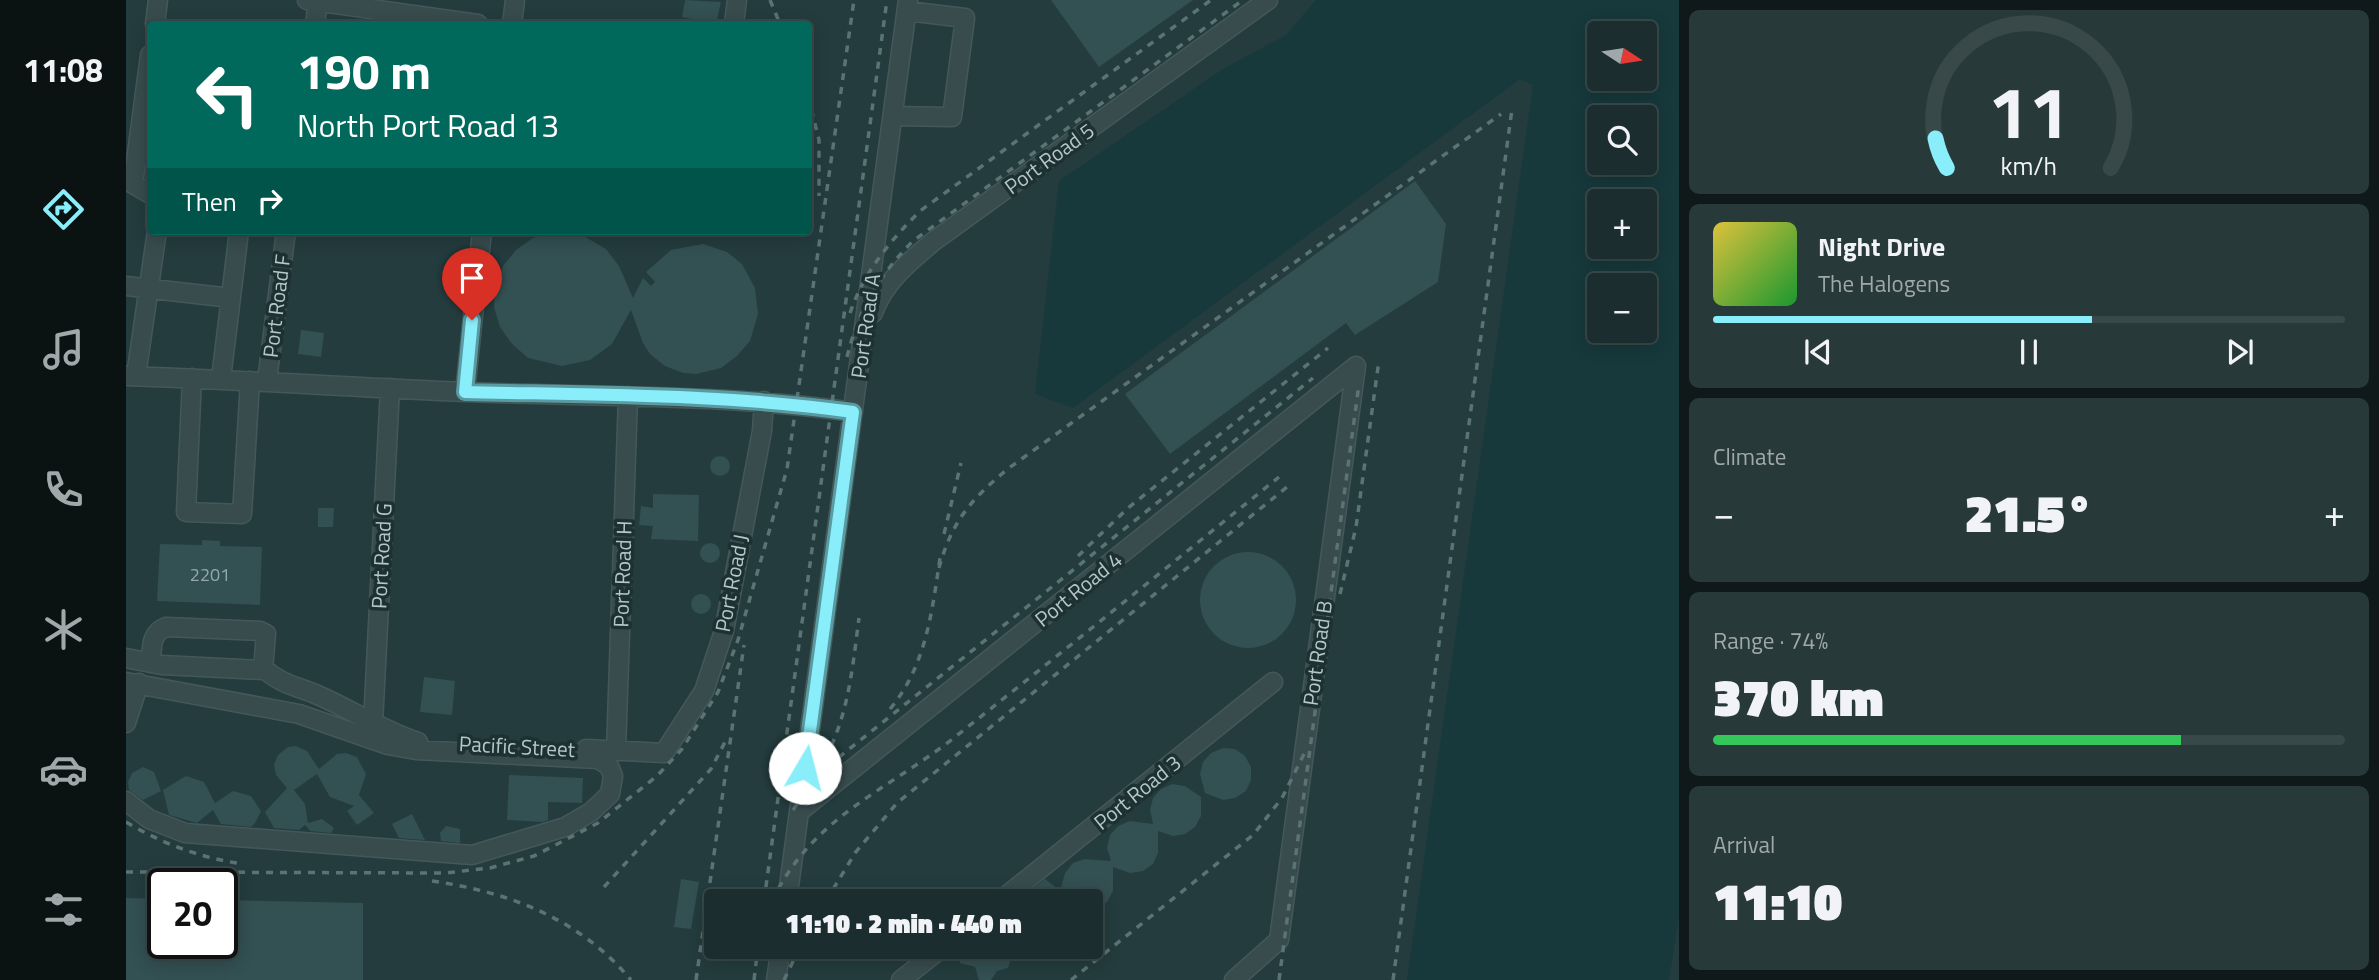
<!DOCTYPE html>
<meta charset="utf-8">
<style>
:root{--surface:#1b2d2e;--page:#28393a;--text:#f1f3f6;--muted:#a0a8aa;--line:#39494a;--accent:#89eef9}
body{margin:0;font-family:"Titillium Web",sans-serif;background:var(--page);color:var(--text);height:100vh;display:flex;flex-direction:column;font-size:26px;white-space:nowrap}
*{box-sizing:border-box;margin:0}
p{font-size:23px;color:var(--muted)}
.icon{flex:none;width:38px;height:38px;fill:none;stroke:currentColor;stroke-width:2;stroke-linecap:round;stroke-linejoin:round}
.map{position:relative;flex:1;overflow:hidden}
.sheet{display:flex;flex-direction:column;gap:10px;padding:10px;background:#0f1919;width:700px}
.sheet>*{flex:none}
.guide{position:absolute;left:21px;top:21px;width:665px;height:214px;border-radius:7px;box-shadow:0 4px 18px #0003,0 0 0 2px var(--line);background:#00695c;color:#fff;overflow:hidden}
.needle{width:46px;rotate:102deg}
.buttons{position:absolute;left:1461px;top:21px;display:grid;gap:14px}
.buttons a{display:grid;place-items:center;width:70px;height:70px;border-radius:7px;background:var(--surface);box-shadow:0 4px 18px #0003,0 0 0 2px var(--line);font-size:35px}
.speed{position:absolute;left:21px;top:868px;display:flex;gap:14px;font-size:35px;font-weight:700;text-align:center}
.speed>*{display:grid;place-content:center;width:91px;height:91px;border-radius:50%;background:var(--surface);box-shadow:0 4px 18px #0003,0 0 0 2px var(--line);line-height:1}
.speed .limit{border:4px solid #111;border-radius:10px;background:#fff;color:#111}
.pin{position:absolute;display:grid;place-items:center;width:60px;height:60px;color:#fff;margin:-72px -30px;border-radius:50% 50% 50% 0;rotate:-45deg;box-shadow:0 0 7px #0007}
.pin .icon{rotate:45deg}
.me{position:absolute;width:77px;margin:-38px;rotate:8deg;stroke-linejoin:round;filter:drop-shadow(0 0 5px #0008)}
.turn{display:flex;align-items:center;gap:24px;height:147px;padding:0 35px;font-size:32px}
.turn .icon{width:91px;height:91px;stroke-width:2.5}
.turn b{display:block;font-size:49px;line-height:60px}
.then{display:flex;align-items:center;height:66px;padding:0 35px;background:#0003;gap:14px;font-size:26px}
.big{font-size:52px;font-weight:800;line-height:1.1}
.sheet .tile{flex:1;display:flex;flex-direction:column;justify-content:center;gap:10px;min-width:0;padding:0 24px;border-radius:10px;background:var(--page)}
.sheet .dial{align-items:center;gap:0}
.dial svg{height:182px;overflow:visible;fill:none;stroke:var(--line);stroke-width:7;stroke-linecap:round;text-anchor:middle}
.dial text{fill:var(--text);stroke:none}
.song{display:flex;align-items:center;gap:21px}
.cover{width:84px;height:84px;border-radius:10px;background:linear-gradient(135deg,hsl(50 70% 55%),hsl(130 70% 35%))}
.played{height:7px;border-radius:4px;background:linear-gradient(90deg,var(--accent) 60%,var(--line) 60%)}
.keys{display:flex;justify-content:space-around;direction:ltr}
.heat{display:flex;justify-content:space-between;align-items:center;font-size:38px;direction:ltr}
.charge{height:10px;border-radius:5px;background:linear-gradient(90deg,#34c759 74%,var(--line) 0)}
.trip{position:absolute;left:578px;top:889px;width:399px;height:70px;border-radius:7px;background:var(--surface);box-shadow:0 4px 18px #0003,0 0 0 2px var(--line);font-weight:800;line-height:70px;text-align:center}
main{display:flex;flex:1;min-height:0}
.tabs{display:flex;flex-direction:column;width:126px;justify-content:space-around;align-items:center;background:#0b1212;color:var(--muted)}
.tabs .icon{width:49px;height:49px}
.tabs .current{color:var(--accent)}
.tabs b{font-size:32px;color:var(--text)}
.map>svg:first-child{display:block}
.water{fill:#17393c;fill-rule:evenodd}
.building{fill:#335052}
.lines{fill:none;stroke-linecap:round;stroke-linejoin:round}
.minor-casing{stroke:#44585a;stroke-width:21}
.minor{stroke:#384c4e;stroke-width:18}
.rail{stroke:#5a7375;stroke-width:3.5;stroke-dasharray:7 7;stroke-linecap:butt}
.route-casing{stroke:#599ba2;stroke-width:18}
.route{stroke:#89eef9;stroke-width:12}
.labels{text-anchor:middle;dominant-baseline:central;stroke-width:7;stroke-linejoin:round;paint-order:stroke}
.number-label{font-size:18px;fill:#92a8aa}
.street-label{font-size:21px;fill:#b4c7c9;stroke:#1d3133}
</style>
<main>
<nav class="tabs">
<b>11:08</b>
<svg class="icon current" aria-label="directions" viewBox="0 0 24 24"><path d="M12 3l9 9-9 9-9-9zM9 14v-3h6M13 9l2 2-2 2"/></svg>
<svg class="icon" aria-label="music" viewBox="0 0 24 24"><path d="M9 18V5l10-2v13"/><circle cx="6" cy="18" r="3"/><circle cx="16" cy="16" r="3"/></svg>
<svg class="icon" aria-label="phone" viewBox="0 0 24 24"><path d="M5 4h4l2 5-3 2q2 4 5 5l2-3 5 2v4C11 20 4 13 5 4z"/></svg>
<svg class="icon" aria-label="climate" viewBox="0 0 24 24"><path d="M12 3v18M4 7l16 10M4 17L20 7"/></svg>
<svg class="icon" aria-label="car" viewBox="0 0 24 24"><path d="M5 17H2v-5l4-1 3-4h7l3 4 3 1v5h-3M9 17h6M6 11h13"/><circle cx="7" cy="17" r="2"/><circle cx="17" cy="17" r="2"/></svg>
<svg class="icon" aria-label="filters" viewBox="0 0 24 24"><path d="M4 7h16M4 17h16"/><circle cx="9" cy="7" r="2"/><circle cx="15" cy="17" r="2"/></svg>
</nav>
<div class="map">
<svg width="1553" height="980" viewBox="0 0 1553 980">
<rect width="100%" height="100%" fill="#243c3e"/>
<path class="water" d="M 1190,0 L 1553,0 L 1553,916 L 1543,980 L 1281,980 L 1407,85 L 1394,79 L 947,408 L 909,394 L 933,181 L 1097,69 L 1160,35 ZM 1474,33 L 1519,33 L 1519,79 L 1474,79 ZM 1474,117 L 1519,117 L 1519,163 L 1474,163 ZM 1474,201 L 1519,201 L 1519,247 L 1474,247 ZM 1474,285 L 1519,285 L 1519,331 L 1474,331 Z"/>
<path class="building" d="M 559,0 L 595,2 L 590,24 L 556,17 Z
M 925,0 L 1067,0 L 973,67 Z
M 1289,181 L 1320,224 L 1312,282 L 1229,335 L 1220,323 L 1044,454 L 999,394 Z
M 428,233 L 456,235 L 480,249 L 493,266 L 507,298 L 517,278 L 525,286 L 529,282 L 520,272 L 545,250 L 577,244 L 601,252 L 616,264 L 629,288 L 632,314 L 624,341 L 611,356 L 595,368 L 570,374 L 557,373 L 539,366 L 524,354 L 517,343 L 505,310 L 486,344 L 464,360 L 436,366 L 402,358 L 386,344 L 374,327 L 368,307 L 369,286 L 377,266 L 390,250 L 407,238 Z
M 175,330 L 198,333 L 195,357 L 172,354 Z
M584 466a10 10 0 1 1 20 0a10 10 0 1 1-20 0Z
M 527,494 L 573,495 L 572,541 L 525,539 L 527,526 L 513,525 L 515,506 L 527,508 Z
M 192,508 L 208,508 L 207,527 L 192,527 Z
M 76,540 L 94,541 L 94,546 L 136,547 L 134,605 L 31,601 L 34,544 L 76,545 Z
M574 553a10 10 0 1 1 20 0a10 10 0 1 1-20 0Z
M1074 600a48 48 0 1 1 96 0a48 48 0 1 1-96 0Z
M565 604a10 10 0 1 1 20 0a10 10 0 1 1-20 0Z
M 298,677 L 329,681 L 326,715 L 294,712 Z
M 162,747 L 170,746 L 181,751 L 193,769 L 211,754 L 220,753 L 231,757 L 240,774 L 233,795 L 248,813 L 231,825 L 221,811 L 228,806 L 204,797 L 191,774 L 168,790 L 179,804 L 182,823 L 196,819 L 208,828 L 205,833 L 184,831 L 179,825 L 173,830 L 148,828 L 139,812 L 161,788 L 150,775 L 148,765 L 152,755 Z
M 1097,748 L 1109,749 L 1119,756 L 1125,767 L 1125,780 L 1120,791 L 1109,798 L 1097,800 L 1079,793 L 1074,774 L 1077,762 L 1085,753 Z
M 17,767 L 28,772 L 35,791 L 17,800 L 3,790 L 2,782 L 6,773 Z
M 383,775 L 457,778 L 456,803 L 422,802 L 422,820 L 417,822 L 381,820 Z
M 60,776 L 78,782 L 89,803 L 107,791 L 125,796 L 135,811 L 129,823 L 125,827 L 95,824 L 87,810 L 71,823 L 43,815 L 37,790 Z
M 1046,784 L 1059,786 L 1075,797 L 1075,816 L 1069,827 L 1059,834 L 1047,836 L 1032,831 L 1032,853 L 1027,864 L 1017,871 L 1004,873 L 987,867 L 987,891 L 981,902 L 971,909 L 964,910 L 964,901 L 943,901 L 934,892 L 939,873 L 947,863 L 958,859 L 985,861 L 981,848 L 984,835 L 992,826 L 1004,821 L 1027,824 L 1024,810 L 1027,798 L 1035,789 Z
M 286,814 L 299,840 L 298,840 L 273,838 L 266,824 Z
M 320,826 L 334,829 L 334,843 L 315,841 L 314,833 Z
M 555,879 L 573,882 L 565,929 L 548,927 Z
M 919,879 L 932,889 L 916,901 L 904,901 L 903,892 Z
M 0,898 L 37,899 L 37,943 L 96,943 L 96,900 L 237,903 L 237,980 L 0,980 Z
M 845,947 L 903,947 L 898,956 L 885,959 L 882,968 L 871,971 L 865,980 L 853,980 L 849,967 L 834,963 L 834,952 Z"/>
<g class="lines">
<g class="minor-casing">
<path id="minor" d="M 181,0 L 352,24
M 29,24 L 32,0
M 189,24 L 192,0
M 386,24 L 389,0
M 608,24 L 611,0
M 24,55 L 7,184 L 24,194
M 767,116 L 826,117 L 839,18 L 781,11
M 0,286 L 105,298
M 747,313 C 758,282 783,262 808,241 L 1142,0
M 0,376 C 113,380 227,387 340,392 C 469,397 599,394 727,412
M 10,376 L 31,231
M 66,378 L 60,512 L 116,514 L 124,381
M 95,379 L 113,231
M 141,381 L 160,231
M 339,392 L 356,231
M 0,658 L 36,665 L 137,670 L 140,634 L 134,631 L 40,627 C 24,633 26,648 25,663
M 138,669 C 156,684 166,685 187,693 C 223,708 255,730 292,742
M 0,682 L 173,714 L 262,745 L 290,750 L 472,759 L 483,766 L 487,776 L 484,794 L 465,812 L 439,827 L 346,855 L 59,833 L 23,819 L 0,801
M 0,723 L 13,683
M 247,724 L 264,388
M 460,749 L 538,753 L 578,691 L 598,631 L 636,431 L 638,401
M 490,751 L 502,396
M 674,811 L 1230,366
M 661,901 L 782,0
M 874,901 L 1147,682
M 650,980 L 655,947
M 775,980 L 817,947
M 1108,980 L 1153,940 L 1230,366"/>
</g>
<use href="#minor" class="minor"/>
<path class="rail" d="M 644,0 L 654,24
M 682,96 L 693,140 L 693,196
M 724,313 C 738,272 764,241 794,211 L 1085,0
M 721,357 C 732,311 753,275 787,241 L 1117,0
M 818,534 L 835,463
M 952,556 L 1002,508 L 1202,348
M 813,568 C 826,521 845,499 883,468 L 1375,114
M 1214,594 L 1230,527 L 1253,360
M 764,709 C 800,666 806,612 814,558
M 692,770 C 722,724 726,671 733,618
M 667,810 L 685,784 L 717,754 L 1187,378
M 0,822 C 37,844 75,858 117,864
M 0,872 L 319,873 L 364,868 L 408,856 L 472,823 L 531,776 L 556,749 L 592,692 L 612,640 L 661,469 L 728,0
M 306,881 C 383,892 454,919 505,980
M 478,887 L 585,769 L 599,742
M 638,901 L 761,0
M 646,901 C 687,816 759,792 829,737 C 938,651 1045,564 1153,477
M 700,901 L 729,853 L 771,803 L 1161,487
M 570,980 L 618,645
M 628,980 L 632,947
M 658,980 L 674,947
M 945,980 L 1127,835 L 1156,798 L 1178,754
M 1153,980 L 1233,384
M 1267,980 L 1386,109"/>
</g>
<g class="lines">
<g class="route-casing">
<path id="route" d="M 346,320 L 339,392 C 468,395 599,394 727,412 L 679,768"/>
</g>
<use href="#route" class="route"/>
</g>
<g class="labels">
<g class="number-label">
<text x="84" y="574">2201</text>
</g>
<g class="street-label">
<text transform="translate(923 158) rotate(-36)">Port Road 5</text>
<text transform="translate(150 306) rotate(-83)">Port Road F</text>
<text transform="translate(739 326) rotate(-82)">Port Road A</text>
<text transform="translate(255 556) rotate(-87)">Port Road G</text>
<text transform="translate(496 574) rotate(-88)">Port Road H</text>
<text transform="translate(605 583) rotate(-79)">Port Road J</text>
<text transform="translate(952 589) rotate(-39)">Port Road 4</text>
<text transform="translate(1191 653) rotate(-82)">Port Road B</text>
<text transform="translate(391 746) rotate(3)">Pacific Street</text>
<text transform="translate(1011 792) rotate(-39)">Port Road 3</text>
</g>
</g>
</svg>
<div class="buttons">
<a><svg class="needle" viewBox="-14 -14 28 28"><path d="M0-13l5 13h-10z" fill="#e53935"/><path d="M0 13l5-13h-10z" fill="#a0a8aa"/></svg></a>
<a><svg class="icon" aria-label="search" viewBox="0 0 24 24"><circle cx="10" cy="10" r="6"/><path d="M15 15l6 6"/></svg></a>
<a>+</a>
<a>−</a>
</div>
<div class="speed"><div class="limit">20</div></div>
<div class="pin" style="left:346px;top:320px;background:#d93025"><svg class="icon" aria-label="arrive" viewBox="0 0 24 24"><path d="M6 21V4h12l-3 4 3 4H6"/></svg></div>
<svg class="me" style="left:679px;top:768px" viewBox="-20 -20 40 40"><circle r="19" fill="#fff"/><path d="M0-13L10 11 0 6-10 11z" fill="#89eef9"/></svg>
<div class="trip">11:10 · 2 min · 440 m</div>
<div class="guide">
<div class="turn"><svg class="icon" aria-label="left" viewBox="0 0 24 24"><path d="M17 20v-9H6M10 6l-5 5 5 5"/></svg><div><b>190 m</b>North Port Road 13</div></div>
<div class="then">Then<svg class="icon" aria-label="right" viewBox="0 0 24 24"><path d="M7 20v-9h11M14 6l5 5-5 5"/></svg></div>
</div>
</div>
<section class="sheet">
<div class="tile dial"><svg viewBox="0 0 100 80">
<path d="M14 69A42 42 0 1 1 86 69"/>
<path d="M14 69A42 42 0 0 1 9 56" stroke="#89eef9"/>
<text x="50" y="56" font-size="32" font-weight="700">11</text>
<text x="50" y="72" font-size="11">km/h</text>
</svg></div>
<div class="tile">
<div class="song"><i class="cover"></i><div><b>Night Drive</b><p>The Halogens</p></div></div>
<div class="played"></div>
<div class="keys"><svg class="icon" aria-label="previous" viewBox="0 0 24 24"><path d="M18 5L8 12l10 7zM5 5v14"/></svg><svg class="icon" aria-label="pause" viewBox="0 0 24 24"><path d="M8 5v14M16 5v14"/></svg><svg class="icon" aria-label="next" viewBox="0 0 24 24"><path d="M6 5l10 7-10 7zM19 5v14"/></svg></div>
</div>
<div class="tile"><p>Climate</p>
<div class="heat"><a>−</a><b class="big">21.5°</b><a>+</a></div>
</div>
<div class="tile"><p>Range · 74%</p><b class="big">370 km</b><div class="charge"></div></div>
<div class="tile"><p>Arrival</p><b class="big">11:10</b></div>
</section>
</main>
